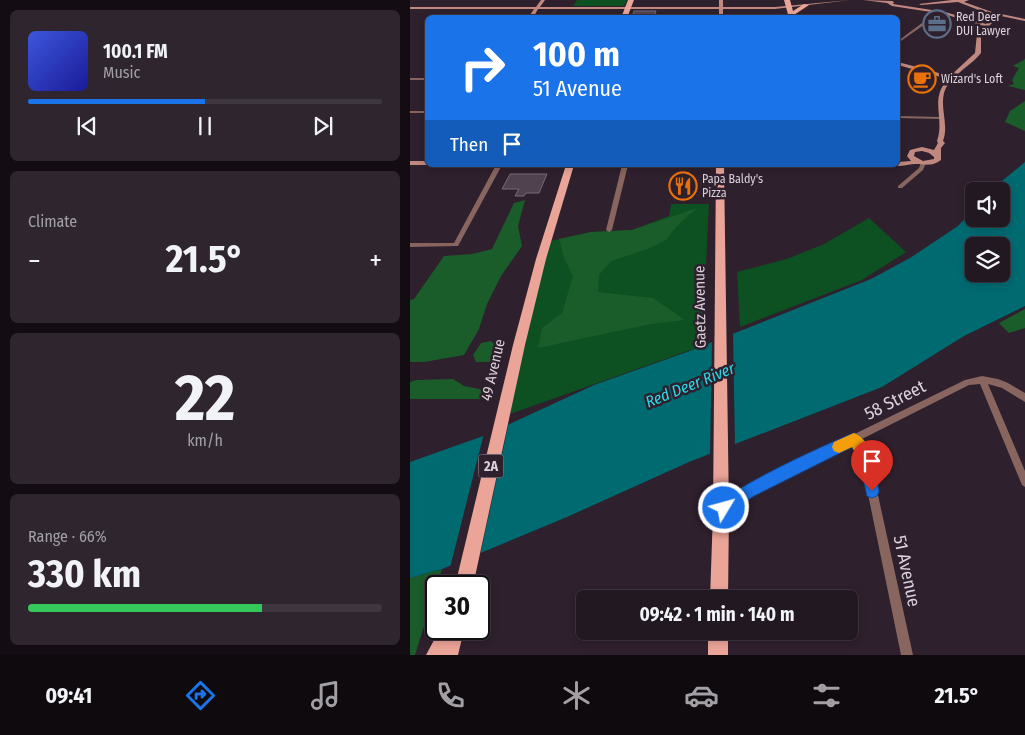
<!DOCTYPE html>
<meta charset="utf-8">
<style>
:root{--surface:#221822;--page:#2e252f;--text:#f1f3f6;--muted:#a2a0a5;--line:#3f3740;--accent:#1a73e8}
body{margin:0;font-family:"Fira Sans Condensed",sans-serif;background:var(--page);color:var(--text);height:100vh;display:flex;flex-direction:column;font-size:19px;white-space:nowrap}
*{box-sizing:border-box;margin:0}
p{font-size:16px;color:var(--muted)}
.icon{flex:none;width:28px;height:28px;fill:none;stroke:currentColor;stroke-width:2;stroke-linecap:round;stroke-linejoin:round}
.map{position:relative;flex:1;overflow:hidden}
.drawer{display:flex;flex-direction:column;gap:10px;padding:10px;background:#130d13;width:410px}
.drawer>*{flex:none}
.guide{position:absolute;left:15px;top:15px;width:475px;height:152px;border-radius:8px;box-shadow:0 2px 8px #0003,0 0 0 1px var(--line);background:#1a73e8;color:#fff;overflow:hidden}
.fabs{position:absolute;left:555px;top:182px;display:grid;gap:10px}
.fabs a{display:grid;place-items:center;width:45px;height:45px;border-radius:8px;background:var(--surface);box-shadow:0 2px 8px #0003,0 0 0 1px var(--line);font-size:25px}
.speed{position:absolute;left:15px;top:575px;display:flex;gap:10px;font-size:25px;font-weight:700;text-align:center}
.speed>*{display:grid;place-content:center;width:65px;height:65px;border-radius:50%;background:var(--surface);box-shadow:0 2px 8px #0003,0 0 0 1px var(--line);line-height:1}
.speed .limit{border:2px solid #111;border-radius:8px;background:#fff;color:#111}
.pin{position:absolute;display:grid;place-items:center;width:42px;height:42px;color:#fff;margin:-51px -21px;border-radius:50% 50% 50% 0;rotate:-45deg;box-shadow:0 0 5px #0007}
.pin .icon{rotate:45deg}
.me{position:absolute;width:55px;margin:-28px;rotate:53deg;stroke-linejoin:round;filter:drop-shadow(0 0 4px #0008)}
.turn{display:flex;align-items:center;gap:18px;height:105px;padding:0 25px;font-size:22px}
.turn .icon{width:65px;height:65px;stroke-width:2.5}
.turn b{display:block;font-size:35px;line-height:42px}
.then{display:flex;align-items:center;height:48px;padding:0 25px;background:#0003;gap:10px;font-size:19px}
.big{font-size:38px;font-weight:700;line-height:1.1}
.drawer .widget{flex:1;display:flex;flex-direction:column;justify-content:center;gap:8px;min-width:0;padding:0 18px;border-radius:8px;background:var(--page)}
.drawer .dial{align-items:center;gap:0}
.dial b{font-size:65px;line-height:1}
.song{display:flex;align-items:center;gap:15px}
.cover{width:60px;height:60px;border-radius:8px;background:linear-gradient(135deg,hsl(230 70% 55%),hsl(240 70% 35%))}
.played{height:5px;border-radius:2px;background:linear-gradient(90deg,var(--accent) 50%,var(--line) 50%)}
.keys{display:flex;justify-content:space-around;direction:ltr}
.heat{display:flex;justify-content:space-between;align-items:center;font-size:28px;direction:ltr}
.charge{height:8px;border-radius:4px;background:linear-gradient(90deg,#34c759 66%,var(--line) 0)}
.trip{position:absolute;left:166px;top:590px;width:282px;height:50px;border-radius:8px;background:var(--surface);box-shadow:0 2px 8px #0003,0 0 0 1px var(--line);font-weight:700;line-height:50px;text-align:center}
.dock{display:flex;height:80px;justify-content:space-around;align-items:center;background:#0e0a0e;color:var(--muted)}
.dock .icon{width:35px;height:35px}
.dock .on{color:var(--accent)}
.dock b{font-size:22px;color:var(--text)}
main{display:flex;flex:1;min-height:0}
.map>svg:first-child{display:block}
.green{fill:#0d5021}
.forest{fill:#1b5c2b}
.water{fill:#006a71;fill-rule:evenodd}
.pier{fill:#2e202d}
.building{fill:#514250;stroke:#7a6a79}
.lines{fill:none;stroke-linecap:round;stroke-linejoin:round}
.street{fill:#88655f;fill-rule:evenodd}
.secondary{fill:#c0887f;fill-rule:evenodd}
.primary{fill:#eba498;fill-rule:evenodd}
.route{fill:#1a73e8;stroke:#114b97}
.slow{fill:#f59e0b}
.labels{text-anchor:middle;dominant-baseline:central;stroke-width:5;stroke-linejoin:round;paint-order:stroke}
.far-poi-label{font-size:12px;fill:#dcd2db;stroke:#2e202d;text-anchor:start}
.shield{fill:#2e202d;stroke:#a89da7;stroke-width:1}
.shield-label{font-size:14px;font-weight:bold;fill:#dcd2db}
.street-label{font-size:15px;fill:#dcd2db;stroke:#2e202d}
.water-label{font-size:16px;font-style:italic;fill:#27dae6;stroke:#2e202d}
.near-street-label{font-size:18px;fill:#dcd2db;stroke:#2e202d}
</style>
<main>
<section class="drawer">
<div class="widget">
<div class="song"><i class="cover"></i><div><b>100.1 FM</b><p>Music</p></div></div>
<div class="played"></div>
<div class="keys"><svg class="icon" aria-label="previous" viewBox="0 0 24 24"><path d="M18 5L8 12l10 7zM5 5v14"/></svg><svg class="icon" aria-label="pause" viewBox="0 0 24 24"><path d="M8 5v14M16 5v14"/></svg><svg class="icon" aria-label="next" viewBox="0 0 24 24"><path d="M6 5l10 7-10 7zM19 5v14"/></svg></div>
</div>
<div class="widget"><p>Climate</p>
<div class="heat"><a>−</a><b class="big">21.5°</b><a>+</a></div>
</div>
<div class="widget dial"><b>22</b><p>km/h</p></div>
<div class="widget"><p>Range · 66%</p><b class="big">330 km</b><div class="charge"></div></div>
</section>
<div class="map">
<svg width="615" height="655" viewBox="0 0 615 655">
<rect width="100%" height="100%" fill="#2e202d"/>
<path class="green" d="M 167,0 L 217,0 L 214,6 L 163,6 Z
M 261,204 L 299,204 L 292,346 L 100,414 L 127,282 L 141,241 L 181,232 L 222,230 L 259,216 Z
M 459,218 L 496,252 L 452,280 L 330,327 L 327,272 L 377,259 L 414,244 Z"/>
<path class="forest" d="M 615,59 L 615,90 L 598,86 L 604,84 L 602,80 L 609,68 L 603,66 Z
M 615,101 L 615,131 L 595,122 L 600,111 Z
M 115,200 L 108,226 L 112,246 L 91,276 L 77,304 L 69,329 L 54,355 L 14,362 L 0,362 L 0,300 L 4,299 L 34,256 L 62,254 L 82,249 L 104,203 Z
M 287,208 L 266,227 L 256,240 L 238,249 L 201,261 L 189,275 L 188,292 L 243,298 L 275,320 L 241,324 L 128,348 L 132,328 L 152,313 L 163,276 L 154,258 L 149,239 L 181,232 L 222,230 Z
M 615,309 L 615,328 L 599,333 L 589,323 Z
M 81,341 L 90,349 L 83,362 L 66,362 L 63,355 L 71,343 Z
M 43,379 L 54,386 L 74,390 L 74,399 L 0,399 L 0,382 L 6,380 Z
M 32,569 L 5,655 L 0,655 L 0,578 Z"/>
<path class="water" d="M 615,162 L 615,306 L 554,336 L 472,387 L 279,462 L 157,517 L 32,569 L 0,578 L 0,462 L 76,435 L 184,385 L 277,352 L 461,279 L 500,258 L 548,226 L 564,209 L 564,219 L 591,219 L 591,191 L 580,191 ZM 564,246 L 591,246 L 591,274 L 564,274 Z"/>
<path class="pier" d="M 323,331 L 325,447 L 300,457 L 302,339 Z
M 99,422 L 70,556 L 40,568 L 74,433 Z"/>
<path class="building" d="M 224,11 L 246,11 L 244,17 L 222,17 Z
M 100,174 L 137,174 L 129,193 L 116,193 L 114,196 L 105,196 L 109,189 L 92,189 Z"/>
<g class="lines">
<path class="street" d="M 530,16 L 531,18 L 518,22 L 488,43 L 488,41 L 516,20 Z
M 0,78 L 18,78 L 18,80 L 0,80 Z
M 0,111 L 18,111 L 18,113 L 0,113 Z
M 488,116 L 532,117 L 534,118 L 532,119 L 488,118 Z
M 511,162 L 516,163 L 513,170 L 492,188 L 488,188 L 488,186 L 509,168 Z
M 86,165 L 92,165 L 48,246 L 0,247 L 0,243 L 44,243 Z
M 212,165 L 218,165 L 202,230 L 199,232 L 196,230 Z
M 572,376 L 588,379 L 598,383 L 615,393 L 615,402 L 592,388 L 578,384 L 615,471 L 615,487 L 612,485 L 570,384 L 559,385 L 450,440 L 459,454 L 503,655 L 491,655 L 450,455 L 442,444 L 342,493 L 328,502 L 316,515 L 312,516 L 308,515 L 307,511 C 312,500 326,493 336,487 L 555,380 Z"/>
<path class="secondary" d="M 131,0 L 135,0 L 130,7 L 309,7 L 309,0 L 313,0 L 313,7 L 365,7 L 440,0 L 365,9 L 313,9 L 313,18 L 309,18 L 309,9 L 128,9 L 123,18 L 118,18 L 124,9 L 0,9 L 0,7 L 126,7 Z
M 453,0 L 482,1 L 484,2 L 483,4 L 535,12 L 576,24 L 582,17 L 579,14 L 548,2 L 511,5 L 509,4 L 542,0 L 559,0 L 554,2 L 582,12 L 615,19 L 615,21 L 586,15 L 587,18 L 571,34 L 571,53 C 560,67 539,76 534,93 C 530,109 539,125 533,141 L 535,143 L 531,148 L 531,160 C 522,167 515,164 506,164 C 500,164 494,166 488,166 L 485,165 L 488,165 L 488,162 L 501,161 L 497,156 L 500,150 L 512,147 L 524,150 L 528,143 L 527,141 C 535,118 519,99 538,79 L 488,65 L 488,62 L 540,76 L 565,53 L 567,34 L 574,26 L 534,14 L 482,6 L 477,3 ZM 512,151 L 519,153 L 524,157 L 524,159 L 513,161 L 504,156 L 505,152 Z
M 0,161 L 18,161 L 19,165 L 0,165 Z
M 139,165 L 481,165 L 477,167 L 143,167 Z"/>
<path class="primary" d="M 218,0 L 224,0 L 217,18 L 211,18 Z
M 374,0 L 380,0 L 383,11 L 394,4 L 399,5 L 384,15 L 385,18 L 379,18 Z
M 156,165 L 164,165 L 136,259 L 115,345 L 63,586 L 45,586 L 103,345 L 126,259 Z
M 306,165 L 314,165 L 319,512 L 318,599 L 300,599 L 303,512 Z
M 30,629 L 50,629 L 53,634 L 48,655 L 16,655 Z
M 298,631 L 318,631 L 318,655 L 298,655 Z"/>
</g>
<path class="route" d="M 444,433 C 464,441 465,473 469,491 L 467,496 L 462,498 L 457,496 L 448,455 L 442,447 L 344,496 L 314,516 L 309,513 L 307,508 C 314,490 421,442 444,433 Z"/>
<path class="slow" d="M 444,433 C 455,437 460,449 463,460 L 461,464 L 456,466 L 451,464 L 442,447 L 429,453 L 424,451 L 422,447 L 424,442 Z"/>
<defs>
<g id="office-ring" transform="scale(1.4375)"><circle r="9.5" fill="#2e202d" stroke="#5c6f8a" stroke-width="1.5"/><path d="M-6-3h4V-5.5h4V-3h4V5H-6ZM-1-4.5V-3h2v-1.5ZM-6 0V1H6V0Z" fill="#5c6f8a"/></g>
<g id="cafe-ring" transform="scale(1.4375)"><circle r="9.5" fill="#2e202d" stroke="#e8710a" stroke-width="1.5"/><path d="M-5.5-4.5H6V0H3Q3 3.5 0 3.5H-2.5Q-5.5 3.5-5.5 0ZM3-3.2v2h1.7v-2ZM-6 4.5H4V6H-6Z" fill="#e8710a"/></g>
<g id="restaurant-ring" transform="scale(1.4375)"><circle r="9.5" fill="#2e202d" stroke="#e8710a" stroke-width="1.5"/><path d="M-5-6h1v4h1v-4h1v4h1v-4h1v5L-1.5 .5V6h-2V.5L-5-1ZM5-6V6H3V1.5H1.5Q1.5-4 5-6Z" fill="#e8710a"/></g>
</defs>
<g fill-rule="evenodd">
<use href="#office-ring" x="527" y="24"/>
<use href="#cafe-ring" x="512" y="79"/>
<use href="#restaurant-ring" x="273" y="186"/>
</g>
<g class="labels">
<g class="far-poi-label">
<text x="546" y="17">Red Deer<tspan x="546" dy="14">DUI Lawyer</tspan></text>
<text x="531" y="79">Wizard's Loft</text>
<text x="292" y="179">Papa Baldy's<tspan x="292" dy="14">Pizza</tspan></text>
</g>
<rect class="shield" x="68.5" y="454.5" width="25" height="23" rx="4"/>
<g class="shield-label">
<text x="81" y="466">2A</text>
</g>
<g class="street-label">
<text transform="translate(290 307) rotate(-91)">Gaetz Avenue</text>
<text transform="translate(83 370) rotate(-77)">49 Avenue</text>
</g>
<g class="water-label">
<text transform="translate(280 385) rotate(-22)">Red Deer River</text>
</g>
<g class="near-street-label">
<text transform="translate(485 400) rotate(-27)">58 Street</text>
<text transform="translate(497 571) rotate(78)">51 Avenue</text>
</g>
</g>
</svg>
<div class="fabs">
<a><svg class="icon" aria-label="sound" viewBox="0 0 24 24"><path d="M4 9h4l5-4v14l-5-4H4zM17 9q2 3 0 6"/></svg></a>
<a><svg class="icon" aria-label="layers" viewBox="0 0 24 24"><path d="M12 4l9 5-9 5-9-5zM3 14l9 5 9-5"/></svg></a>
</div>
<div class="speed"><div class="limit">30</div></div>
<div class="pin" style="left:462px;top:491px;background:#d93025"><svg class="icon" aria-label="arrive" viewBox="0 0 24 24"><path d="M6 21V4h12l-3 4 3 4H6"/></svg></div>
<svg class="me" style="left:314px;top:508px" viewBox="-20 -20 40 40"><circle r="17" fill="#1a73e8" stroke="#fff" stroke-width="3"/><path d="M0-11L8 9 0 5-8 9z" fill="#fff"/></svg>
<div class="trip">09:42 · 1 min · 140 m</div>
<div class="guide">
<div class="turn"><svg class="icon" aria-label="right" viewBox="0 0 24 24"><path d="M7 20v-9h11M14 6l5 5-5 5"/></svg><div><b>100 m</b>51 Avenue</div></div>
<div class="then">Then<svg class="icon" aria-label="arrive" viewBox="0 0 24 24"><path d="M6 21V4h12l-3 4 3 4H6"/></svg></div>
</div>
</div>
</main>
<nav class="dock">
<b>09:41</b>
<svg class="icon on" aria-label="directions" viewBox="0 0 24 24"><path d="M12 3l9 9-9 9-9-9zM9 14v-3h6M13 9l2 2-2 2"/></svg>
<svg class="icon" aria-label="music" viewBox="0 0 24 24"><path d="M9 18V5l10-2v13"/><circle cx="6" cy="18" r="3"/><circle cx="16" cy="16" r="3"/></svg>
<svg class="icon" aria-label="phone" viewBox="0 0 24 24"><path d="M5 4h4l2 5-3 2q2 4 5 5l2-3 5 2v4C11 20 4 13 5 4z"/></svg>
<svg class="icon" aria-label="climate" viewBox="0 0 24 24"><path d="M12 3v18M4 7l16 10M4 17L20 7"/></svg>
<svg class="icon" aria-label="car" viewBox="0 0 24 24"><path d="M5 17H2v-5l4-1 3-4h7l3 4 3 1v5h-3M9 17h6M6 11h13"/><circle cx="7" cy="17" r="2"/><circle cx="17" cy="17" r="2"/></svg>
<svg class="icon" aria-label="filters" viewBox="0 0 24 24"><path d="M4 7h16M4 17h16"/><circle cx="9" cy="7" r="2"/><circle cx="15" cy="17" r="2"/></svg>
<b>21.5°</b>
</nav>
